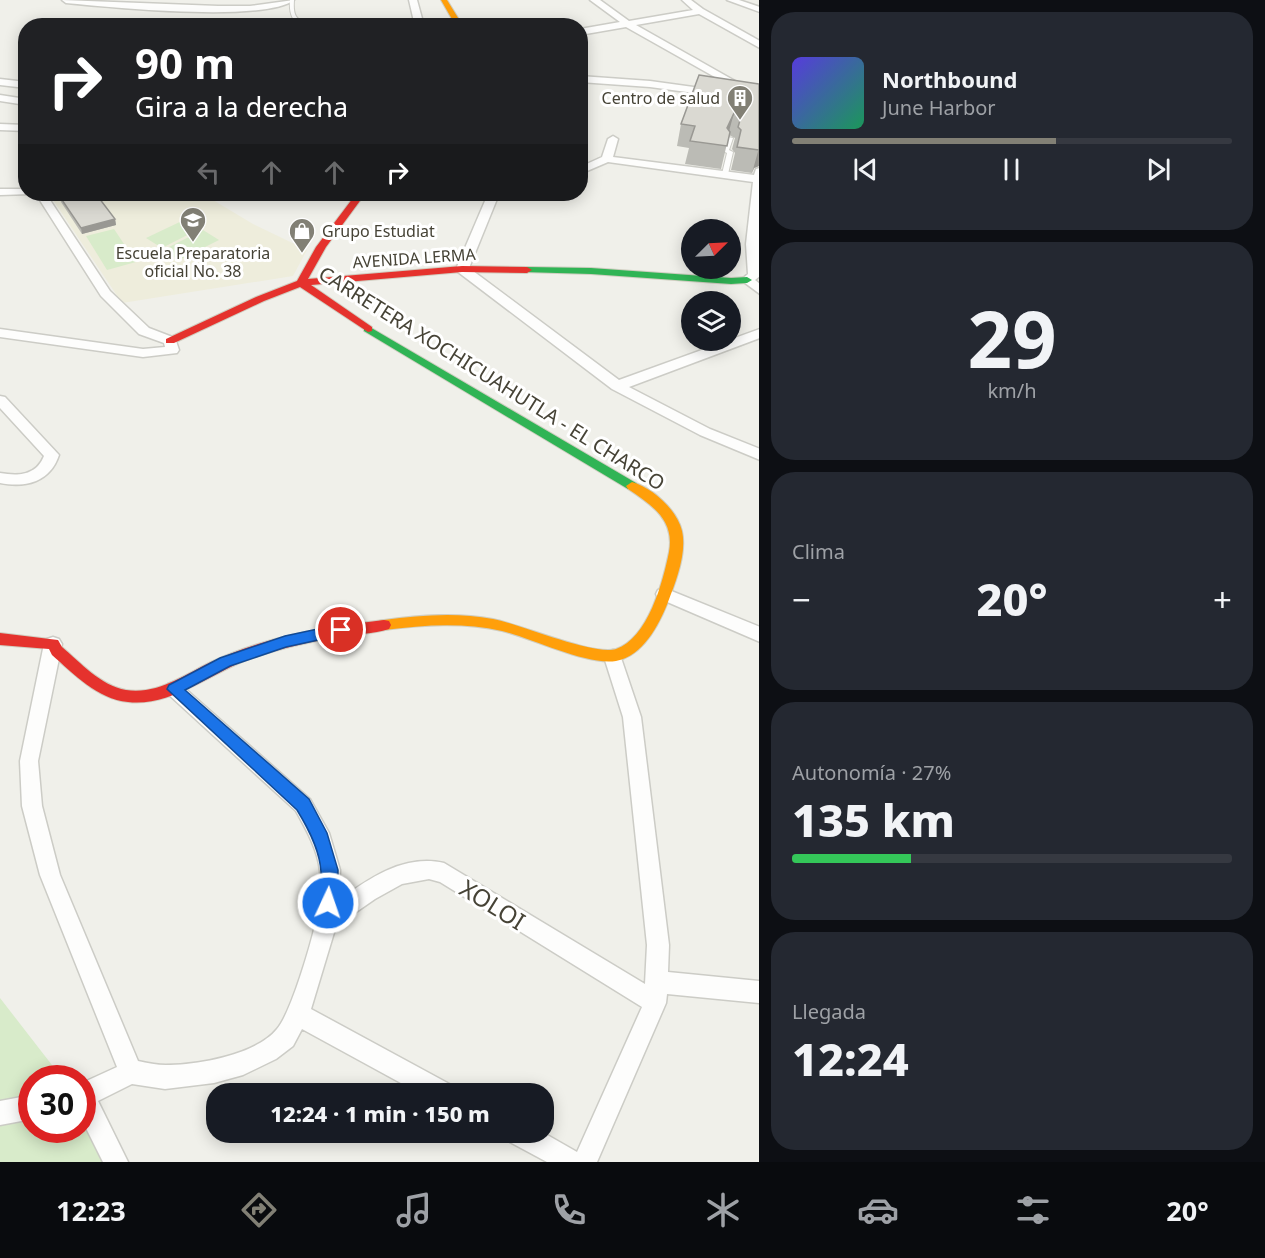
<!DOCTYPE html>
<html lang="es">
<meta charset="utf-8">
<style>
:root{--surface:#171b24;--page:#242831;--text:#f1f3f6;--muted:#9ea1a6;--line:#363941;--accent:#828075}
body{margin:0;font-family:"Noto Sans",sans-serif;background:var(--page);color:var(--text);height:100vh;display:flex;flex-direction:column;font-size:22px;white-space:nowrap}
*{box-sizing:border-box;margin:0}
p{font-size:20px;color:var(--muted)}
.icon{flex:none;width:33px;height:33px;fill:none;stroke:currentColor;stroke-width:2;stroke-linecap:round;stroke-linejoin:round}
.map{position:relative;flex:1;overflow:hidden}
.drawer{display:flex;flex-direction:column;gap:12px;padding:12px;background:#0d0f14;width:506px}
.drawer>*{flex:none}
.guide{position:absolute;left:18px;top:18px;width:570px;height:183px;border-radius:24px;box-shadow:0 3px 15px #0003;background:#202124;color:#fff;overflow:hidden}
.needle{width:39px;rotate:66deg}
.buttons{position:absolute;left:681px;top:219px;display:grid;gap:12px}
.buttons a{display:grid;place-items:center;width:60px;height:60px;border-radius:50%;background:var(--surface);box-shadow:0 3px 15px #0003;font-size:30px}
.speed{position:absolute;left:18px;top:1065px;display:flex;gap:12px;font-size:30px;font-weight:700;text-align:center}
.speed>*{display:grid;place-content:center;width:78px;height:78px;border-radius:50%;background:var(--surface);box-shadow:0 3px 15px #0003;line-height:1}
.speed .limit{border:9px solid #d22;background:#fff;color:#111}
.pin{position:absolute;display:grid;place-items:center;width:51px;height:51px;color:#fff;margin:-26px;border:3px solid #fff;border-radius:50%;box-shadow:0 2px 6px #0007}
.me{position:absolute;width:66px;margin:-33px;rotate:3deg;stroke-linejoin:round;filter:drop-shadow(0 0 4px #0008)}
.turn{display:flex;align-items:center;gap:21px;height:126px;padding:0 18px;font-size:27px}
.turn .icon{width:78px;height:78px;stroke-width:2.5}
.turn b{display:block;font-size:42px;line-height:51px}
.lanes{display:flex;align-items:center;height:57px;padding:0 18px;background:#0003;justify-content:center;gap:30px;direction:ltr}
.lanes .off{opacity:.35}
.big{font-size:45px;font-weight:800;line-height:1.1}
.drawer .card{flex:1;display:flex;flex-direction:column;justify-content:center;gap:9px;min-width:0;padding:0 21px;border-radius:24px;background:var(--page)}
.drawer .dial{align-items:center;gap:0}
.dial b{font-size:78px;line-height:1}
.song{display:flex;align-items:center;gap:18px}
.cover{width:72px;height:72px;border-radius:9px;background:linear-gradient(135deg,hsl(250 70% 55%),hsl(150 70% 35%))}
.played{height:6px;border-radius:3px;background:linear-gradient(90deg,var(--accent) 60%,var(--line) 60%)}
.keys{display:flex;justify-content:space-around;direction:ltr}
.heat{display:flex;justify-content:space-between;align-items:center;font-size:33px;direction:ltr}
.charge{height:9px;border-radius:4px;background:linear-gradient(90deg,#34c759 27%,var(--line) 0)}
.trip{position:absolute;left:206px;top:1083px;width:348px;height:60px;border-radius:24px;background:var(--surface);box-shadow:0 3px 15px #0003;font-weight:800;line-height:60px;text-align:center}
.menu{display:flex;height:96px;justify-content:space-around;align-items:center;background:#090b0e;color:var(--muted)}
.menu .icon{width:42px;height:42px}
.menu .current{color:var(--accent)}
.menu b{font-size:27px;color:var(--text)}
main{display:flex;flex:1;min-height:0}
.map>svg:first-child{display:block}
.education{fill:#eeeddc}
.green{fill:#d8ebca}
.lines{fill:none;stroke-linecap:round;stroke-linejoin:round}
.lane-casing{stroke:#ccccc6;stroke-width:2}
.street-casing{stroke:#ccccc6;stroke-width:3}
.fast-casing{stroke:#d0cec1;stroke-width:2}
.slow-casing{stroke:#d0cec1;stroke-width:2}
.jam-casing{stroke:#d0cec1;stroke-width:2}
.lane{fill:#fdfdfc;fill-rule:evenodd}
.street{fill:#fdfdfc;fill-rule:evenodd}
.fast{fill:#30b455;fill-rule:evenodd}
.slow{fill:#ff9f0a;fill-rule:evenodd}
.jam{fill:#e5322d;fill-rule:evenodd}
.wall{fill:#bbbbb5}
.shaded-wall{fill:#999893}
.building{fill:#dad9d2;stroke:#999893;stroke-width:1.5}
.route{fill:#1a73e8;stroke:#114b97;stroke-width:1.5}
.labels{text-anchor:middle;dominant-baseline:central;stroke-width:6;stroke-linejoin:round;paint-order:stroke}
.far-poi-label{font-size:16px;fill:#464336;stroke:#fff;text-anchor:end}
.far-street-label{font-size:16px;fill:#464336;stroke:#fff}
.street-label{font-size:20px;fill:#464336;stroke:#fff}
.near-street-label{font-size:24px;fill:#464336;stroke:#fff}
</style>
<main>
<div class="map">
<svg width="760" height="1162" viewBox="0 0 760 1162">
<rect width="100%" height="100%" fill="#f0f0ea"/>
<path class="education" d="M 62,194 L 203,194 L 253,224 L 307,250 L 293,276 L 122,303 L 53,200 Z"/>
<path class="green" d="M 186,219 L 201,228 L 162,248 L 146,238 Z
M 114,229 L 136,262 L 107,270 L 86,236 Z
M 203,230 L 219,240 L 179,260 L 163,250 Z
M 0,998 L 62,1078 L 32,1078 L 32,1130 L 82,1130 L 83,1105 L 126,1162 L 0,1162 Z"/>
<g class="lines">
<g class="lane-casing">
<path id="lane" d="M 290,0 L 294,0 C 293,15 295,18 308,26 C 292,26 289,13 290,0 Z
M 728,137 L 733,138 L 729,150 L 733,152 L 728,174 L 725,176 L 722,174 L 727,153 L 723,151 Z"/>
</g>
<g class="street-casing">
<path id="street" d="M 62,0 L 218,6 L 250,6 L 294,0 C 263,23 109,7 66,3 Z
M 409,0 L 417,0 L 424,26 L 415,26 Z
M 590,0 L 600,0 L 629,21 L 693,10 L 682,0 L 691,0 L 703,9 L 760,41 L 760,48 L 699,14 L 636,25 L 735,81 L 747,94 L 760,96 L 760,102 L 650,87 L 580,82 L 580,76 L 650,81 L 737,93 L 729,85 L 626,27 L 580,35 L 580,29 L 620,22 Z
M 727,0 L 739,0 L 760,7 L 760,12 Z
M 0,79 L 26,82 L 26,88 L 0,85 Z
M 0,95 L 26,99 L 26,105 L 0,101 Z
M 0,124 L 26,125 L 26,131 L 0,130 Z
M 613,136 L 618,139 L 613,157 L 754,175 L 756,169 L 760,168 L 760,276 L 755,280 L 760,284 L 760,294 L 741,280 L 748,274 L 746,244 L 753,182 L 608,162 L 580,174 L 580,167 L 602,157 L 608,139 Z
M 0,189 L 26,189 L 26,194 L 31,194 L 0,195 Z
M 36,194 L 46,194 L 110,291 L 149,328 L 175,338 L 179,350 L 177,353 L 143,357 L 0,337 L 0,329 L 143,349 L 165,347 L 164,343 L 139,334 L 101,296 Z
M 488,194 L 499,194 L 469,268 L 619,380 L 760,329 L 760,338 L 629,387 L 710,429 L 760,449 L 760,460 L 700,435 L 612,389 L 458,272 L 456,269 Z
M 0,396 L 5,397 L 59,455 C 50,482 26,488 0,483 L 0,473 C 18,476 36,476 44,456 L 0,408 Z
M 664,588 L 760,627 L 760,642 L 658,598 L 656,594 L 658,590 Z
M 53,637 L 59,639 L 62,644 L 38,761 L 42,806 L 60,875 L 138,1061 C 147,1063 157,1065 166,1065 C 197,1065 256,1055 277,1029 C 291,1013 311,944 316,921 C 319,907 321,886 320,871 C 318,850 306,829 296,811 L 168,694 L 165,689 L 168,684 L 174,682 L 180,684 L 310,799 L 329,833 L 340,870 L 339,900 C 370,878 404,854 444,863 L 645,984 L 647,945 L 623,717 L 604,657 L 607,652 L 613,650 L 619,652 L 641,717 L 669,945 L 668,972 L 760,981 L 760,1003 L 667,994 L 666,1003 L 597,1162 L 547,1162 L 508,1141 L 505,1132 L 542,1132 L 577,1152 L 642,1007 L 440,882 L 429,879 L 402,884 L 375,899 L 336,926 L 311,1009 L 453,1086 L 457,1094 L 421,1094 L 302,1029 L 293,1046 L 276,1059 L 243,1075 L 214,1083 L 165,1089 L 132,1084 L 98,1101 L 128,1162 L 103,1162 L 82,1120 L 82,1083 L 117,1067 L 40,875 L 22,806 L 20,761 L 44,644 L 47,639 Z
M 32,1095 L 32,1119 L 0,1125 L 0,1101 Z"/>
</g>
<g class="fast-casing">
<path id="fast" d="M 527,267 L 591,268 L 731,278 L 747,277 L 752,280 L 747,283 L 731,284 L 591,274 L 523,272 L 522,270 Z
M 368,326 L 636,483 L 638,486 L 636,489 L 628,489 L 364,331 L 364,327 Z"/>
</g>
<g class="slow-casing">
<path id="slow" d="M 441,0 L 447,0 L 463,26 L 456,26 Z
M 632,482 C 653,488 677,510 682,531 C 687,553 676,581 668,602 C 659,625 643,656 616,661 C 588,666 531,638 502,631 C 463,622 423,625 384,630 L 379,629 L 377,625 L 379,621 L 384,620 C 420,615 457,612 493,619 C 520,624 593,656 616,649 C 648,638 663,582 669,552 C 675,520 652,505 628,489 L 626,486 Z"/>
</g>
<g class="jam-casing">
<path id="jam" d="M 356,194 L 365,194 L 326,247 L 308,279 L 462,266 L 527,267 L 532,270 L 527,273 L 462,272 L 311,285 L 372,327 L 372,331 L 368,332 L 300,287 L 264,301 L 174,343 L 166,343 L 166,339 L 256,297 L 297,281 L 316,247 Z
M 384,620 L 389,621 L 391,625 L 389,629 C 373,634 356,634 339,637 C 308,642 277,649 247,660 C 209,674 171,707 128,702 C 97,699 74,674 52,655 L 49,649 L 0,645 L 0,633 L 58,640 L 62,647 C 80,662 101,686 126,690 C 157,695 184,675 211,662 C 226,655 242,649 258,644 C 299,631 342,625 384,620 Z"/>
</g>
<use href="#lane" class="lane"/>
<use href="#street" class="street"/>
<use href="#fast" class="fast"/>
<use href="#slow" class="slow"/>
<use href="#jam" class="jam"/>
</g>
<path class="wall" d="M 759,84 L 759,166 L 754,168 L 752,173 L 731,170 L 735,153 L 732,149 L 735,138 L 729,135 L 721,169 L 685,164 L 689,148 L 677,146 L 681,124 Z
M 60,197 L 115,219 L 116,225 L 82,234 L 61,202 Z"/>
<path class="shaded-wall" d="M 734,113 L 728,135 L 727,128 Z
M 759,148 L 759,166 L 754,168 L 752,173 Z
M 115,219 L 116,225 L 82,234 L 81,228 Z"/>
<path class="building" d="M 699,75 L 759,84 L 759,150 L 737,147 L 741,130 L 738,127 L 741,117 L 734,113 L 727,128 L 730,132 L 727,146 L 690,141 L 695,126 L 681,124 Z
M 73,194 L 96,194 L 115,219 L 81,228 L 60,197 Z"/>
<path class="route" d="M 341,624 L 346,626 L 348,630 L 346,634 L 286,647 L 230,666 L 185,690 L 309,799 L 327,833 L 338,870 L 337,903 L 334,909 L 328,912 L 322,909 C 317,897 322,884 321,872 C 320,850 308,828 297,810 L 167,689 L 169,685 L 220,658 L 285,636 Z"/>
<defs>
<g id="building-pin" transform="scale(1.35)"><path d="M0 17L-7.5 6A9.5 9.5 0 1 1 7.5 6Z" fill="#828075" stroke="#fff"/><path d="M-4-6H4V6H1V3H-1V6H-4ZM-2.5-4.3h1.7v1.8h-1.7ZM.8-4.3h1.7v1.8H.8ZM-2.5-1h1.7V.8h-1.7ZM.8-1h1.7V.8H.8Z" fill="#fff"/></g>
<g id="school-pin" transform="scale(1.35)"><path d="M0 17L-7.5 6A9.5 9.5 0 1 1 7.5 6Z" fill="#828075" stroke="#fff"/><path d="M0-5L7-2L0 1L-7-2ZM-4 1L0 2.5L4 1V4Q0 6-4 4Z" fill="#fff"/></g>
<g id="shop-pin" transform="scale(1.35)"><path d="M0 17L-7.5 6A9.5 9.5 0 1 1 7.5 6Z" fill="#828075" stroke="#fff"/><path d="M-5-2.5h2.3a2.7 3.5 0 0 1 5.4 0H5L5.5 6h-11ZM-1.5-2.5h3a1.5 2.3 0 0 0-3 0Z" fill="#fff"/></g>
</defs>
<g fill-rule="evenodd">
<use href="#building-pin" x="740" y="98"/>
<use href="#school-pin" x="193" y="220"/>
<use href="#shop-pin" x="302" y="231"/>
</g>
<g class="labels">
<g class="far-poi-label">
<text x="720" y="98">Centro de salud</text>
<text x="322" y="231" text-anchor="start">Grupo Estudiat</text>
<text x="193" y="253" text-anchor="middle">Escuela Preparatoria<tspan x="193" dy="18">oficial No. 38</tspan></text>
</g>
<g class="far-street-label">
<text transform="translate(414 258) rotate(-4)">AVENIDA LERMA</text>
</g>
<g class="street-label">
<text transform="translate(492 378) rotate(32)">CARRETERA XOCHICUAHUTLA - EL CHARCO</text>
</g>
<g class="near-street-label">
<text transform="translate(493 904) rotate(32)">XOLOI</text>
</g>
</g>
</svg>
<div class="buttons">
<a><svg class="needle" viewBox="-14 -14 28 28"><path d="M0-13l5 13h-10z" fill="#e53935"/><path d="M0 13l5-13h-10z" fill="#9ea1a6"/></svg></a>
<a><svg class="icon" aria-label="layers" viewBox="0 0 24 24"><path d="M12 4l9 5-9 5-9-5zM3 14l9 5 9-5"/></svg></a>
</div>
<div class="speed"><div class="limit">30</div></div>
<div class="pin" style="left:341px;top:630px;background:#d93025"><svg class="icon" aria-label="arrive" viewBox="0 0 24 24"><path d="M6 21V4h12l-3 4 3 4H6"/></svg></div>
<svg class="me" style="left:328px;top:903px" viewBox="-20 -20 40 40"><circle r="17" fill="#1a73e8" stroke="#fff" stroke-width="3"/><path d="M0-11L8 9 0 5-8 9z" fill="#fff"/></svg>
<div class="trip">12:24 · 1 min · 150 m</div>
<div class="guide">
<div class="turn"><svg class="icon" aria-label="right" viewBox="0 0 24 24"><path d="M7 20v-9h11M14 6l5 5-5 5"/></svg><div><b>90 m</b>Gira a la derecha</div></div>
<div class="lanes"><svg class="icon off" aria-label="left" viewBox="0 0 24 24"><path d="M17 20v-9H6M10 6l-5 5 5 5"/></svg><svg class="icon off" aria-label="ahead" viewBox="0 0 24 24"><path d="M12 20V5M6 11l6-6 6 6"/></svg><svg class="icon off" aria-label="ahead" viewBox="0 0 24 24"><path d="M12 20V5M6 11l6-6 6 6"/></svg><svg class="icon" aria-label="right" viewBox="0 0 24 24"><path d="M7 20v-9h11M14 6l5 5-5 5"/></svg></div>
</div>
</div>
<section class="drawer">
<div class="card">
<div class="song"><i class="cover"></i><div><b>Northbound</b><p>June Harbor</p></div></div>
<div class="played"></div>
<div class="keys"><svg class="icon" aria-label="previous" viewBox="0 0 24 24"><path d="M18 5L8 12l10 7zM5 5v14"/></svg><svg class="icon" aria-label="pause" viewBox="0 0 24 24"><path d="M8 5v14M16 5v14"/></svg><svg class="icon" aria-label="next" viewBox="0 0 24 24"><path d="M6 5l10 7-10 7zM19 5v14"/></svg></div>
</div>
<div class="card dial"><b>29</b><p>km/h</p></div>
<div class="card"><p>Clima</p>
<div class="heat"><a>−</a><b class="big">20°</b><a>+</a></div>
</div>
<div class="card"><p>Autonomía · 27%</p><b class="big">135 km</b><div class="charge"></div></div>
<div class="card"><p>Llegada</p><b class="big">12:24</b></div>
</section>
</main>
<nav class="menu">
<b>12:23</b>
<svg class="icon current" aria-label="directions" viewBox="0 0 24 24"><path d="M12 3l9 9-9 9-9-9zM9 14v-3h6M13 9l2 2-2 2"/></svg>
<svg class="icon" aria-label="music" viewBox="0 0 24 24"><path d="M9 18V5l10-2v13"/><circle cx="6" cy="18" r="3"/><circle cx="16" cy="16" r="3"/></svg>
<svg class="icon" aria-label="phone" viewBox="0 0 24 24"><path d="M5 4h4l2 5-3 2q2 4 5 5l2-3 5 2v4C11 20 4 13 5 4z"/></svg>
<svg class="icon" aria-label="climate" viewBox="0 0 24 24"><path d="M12 3v18M4 7l16 10M4 17L20 7"/></svg>
<svg class="icon" aria-label="car" viewBox="0 0 24 24"><path d="M5 17H2v-5l4-1 3-4h7l3 4 3 1v5h-3M9 17h6M6 11h13"/><circle cx="7" cy="17" r="2"/><circle cx="17" cy="17" r="2"/></svg>
<svg class="icon" aria-label="filters" viewBox="0 0 24 24"><path d="M4 7h16M4 17h16"/><circle cx="9" cy="7" r="2"/><circle cx="15" cy="17" r="2"/></svg>
<b>20°</b>
</nav>
